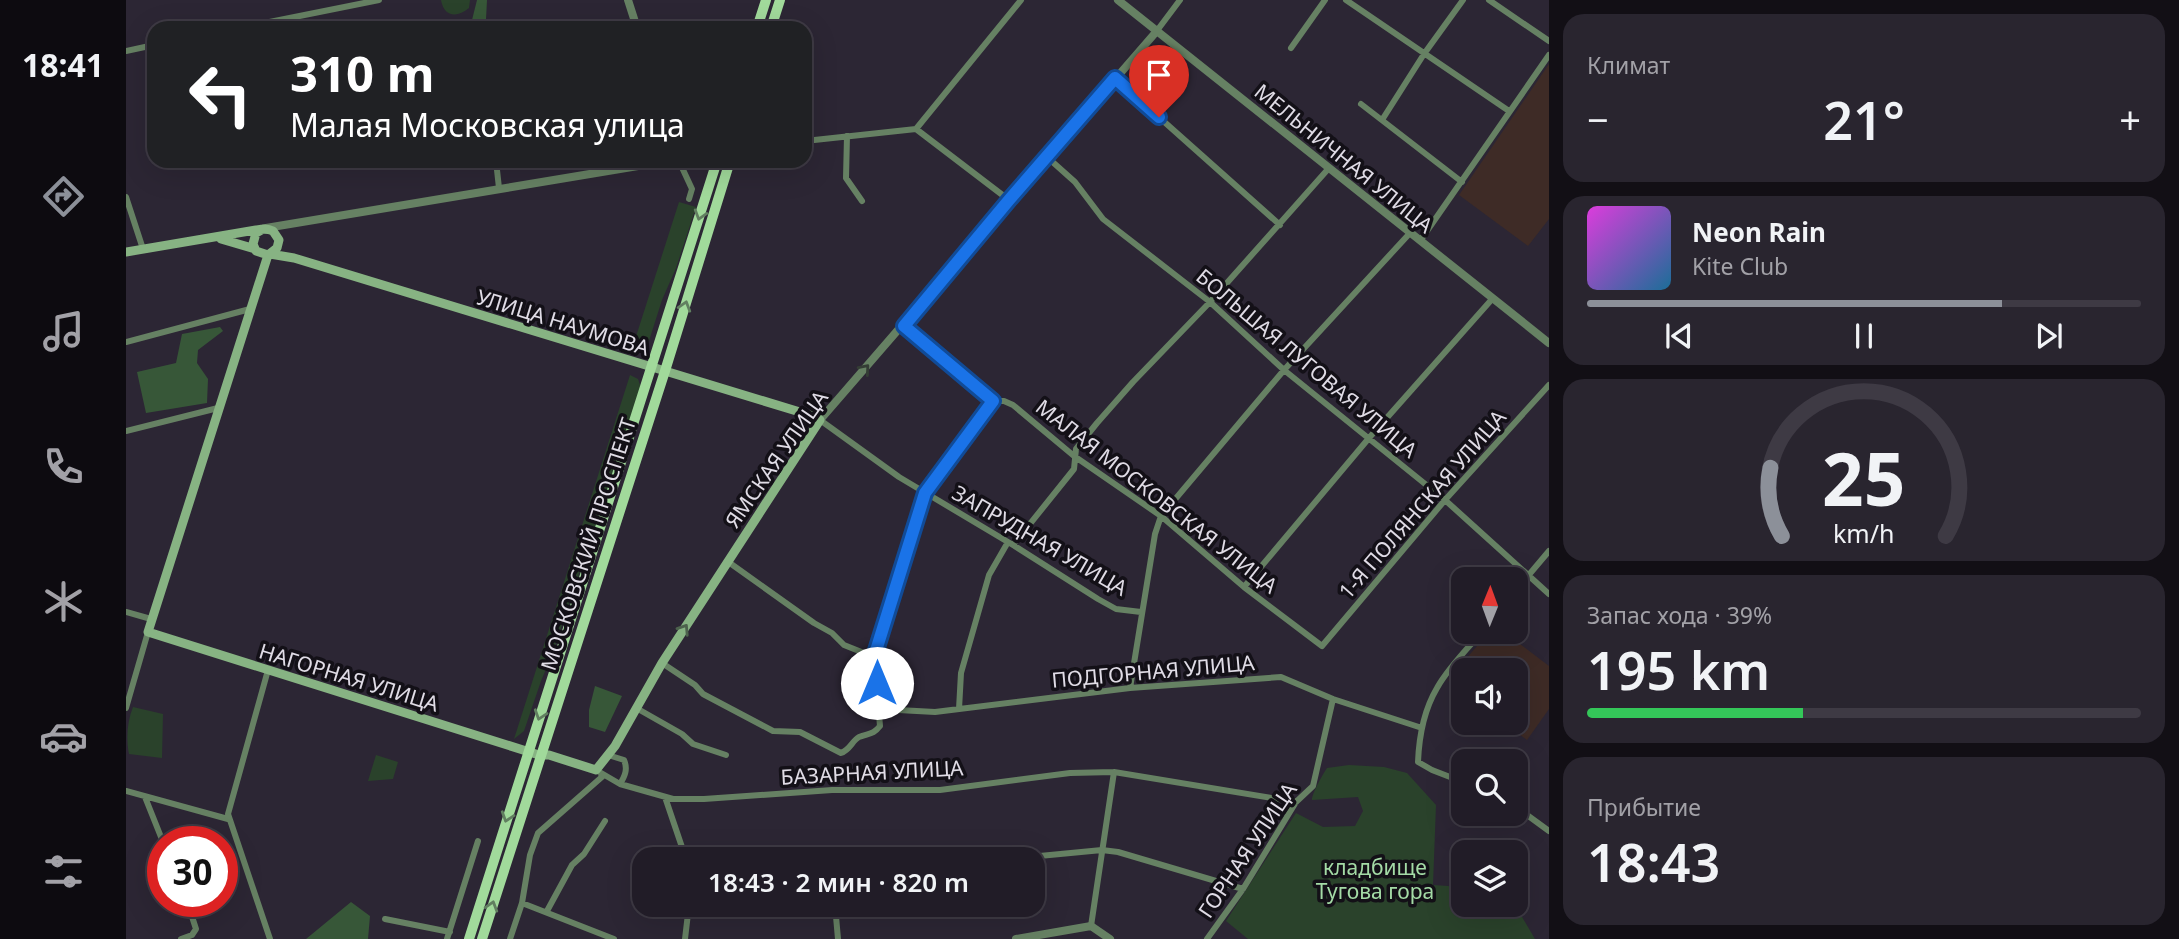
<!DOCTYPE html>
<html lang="ru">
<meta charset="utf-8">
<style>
:root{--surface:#211c27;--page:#29252f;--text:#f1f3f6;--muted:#a2a1a7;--line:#3e3a44;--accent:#8c9099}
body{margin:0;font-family:"Noto Sans",sans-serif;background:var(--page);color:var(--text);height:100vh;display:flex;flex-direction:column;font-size:26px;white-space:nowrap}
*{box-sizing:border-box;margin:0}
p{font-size:23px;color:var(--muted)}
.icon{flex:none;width:38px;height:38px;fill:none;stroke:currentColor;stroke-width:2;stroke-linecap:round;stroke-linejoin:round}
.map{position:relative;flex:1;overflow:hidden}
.sheet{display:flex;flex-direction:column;gap:14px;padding:14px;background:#120f15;width:630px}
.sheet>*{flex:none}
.banner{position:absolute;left:21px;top:21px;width:665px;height:147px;border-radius:21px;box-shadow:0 7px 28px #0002,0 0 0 2px var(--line);background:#202124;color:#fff;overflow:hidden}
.needle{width:46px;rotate:1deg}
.controls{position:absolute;left:1325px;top:567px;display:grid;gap:14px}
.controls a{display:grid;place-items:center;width:77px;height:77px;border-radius:14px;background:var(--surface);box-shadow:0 7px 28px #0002,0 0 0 2px var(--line);font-size:35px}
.speed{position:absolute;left:21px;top:826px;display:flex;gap:14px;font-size:35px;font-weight:700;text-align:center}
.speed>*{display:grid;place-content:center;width:91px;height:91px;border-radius:50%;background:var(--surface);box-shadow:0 7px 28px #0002,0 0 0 2px var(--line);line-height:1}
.speed .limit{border:10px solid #d22;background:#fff;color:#111}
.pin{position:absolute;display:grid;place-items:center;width:60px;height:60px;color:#fff;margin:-72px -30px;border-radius:50% 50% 50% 0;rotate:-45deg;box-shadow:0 0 7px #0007}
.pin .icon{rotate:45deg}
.me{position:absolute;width:77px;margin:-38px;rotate:0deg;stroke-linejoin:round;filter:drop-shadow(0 0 5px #0008)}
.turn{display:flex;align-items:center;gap:24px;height:147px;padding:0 28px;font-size:32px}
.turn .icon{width:91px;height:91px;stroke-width:2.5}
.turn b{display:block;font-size:49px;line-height:60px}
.big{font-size:52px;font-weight:600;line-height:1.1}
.sheet .tile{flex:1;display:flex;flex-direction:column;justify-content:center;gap:10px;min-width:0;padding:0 24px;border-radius:21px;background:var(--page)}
.sheet .dial{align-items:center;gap:0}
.dial svg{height:182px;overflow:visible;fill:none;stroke:var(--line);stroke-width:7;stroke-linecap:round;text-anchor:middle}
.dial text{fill:var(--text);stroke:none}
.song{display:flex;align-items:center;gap:21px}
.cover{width:84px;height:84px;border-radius:10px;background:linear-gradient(135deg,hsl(300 70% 55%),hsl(200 70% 35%))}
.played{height:7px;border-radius:4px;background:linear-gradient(90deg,var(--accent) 75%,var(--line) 75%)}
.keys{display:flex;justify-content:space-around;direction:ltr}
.heat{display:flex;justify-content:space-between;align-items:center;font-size:38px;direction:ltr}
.charge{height:10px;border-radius:5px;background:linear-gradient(90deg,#34c759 39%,var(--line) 0)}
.trip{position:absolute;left:506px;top:847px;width:413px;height:70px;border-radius:21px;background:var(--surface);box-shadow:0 7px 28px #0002,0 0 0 2px var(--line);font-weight:600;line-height:70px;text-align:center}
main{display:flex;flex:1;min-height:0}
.tab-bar{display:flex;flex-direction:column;width:126px;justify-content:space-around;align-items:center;background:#0d0b10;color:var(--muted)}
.tab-bar .icon{width:49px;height:49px}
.tab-bar .selected{color:var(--accent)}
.tab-bar b{font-size:32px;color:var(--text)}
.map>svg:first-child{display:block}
.education{fill:#3e2b26}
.green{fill:#2a422b}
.forest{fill:#375738}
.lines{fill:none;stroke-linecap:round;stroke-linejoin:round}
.minor{stroke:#668163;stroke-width:6}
.tertiary{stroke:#668163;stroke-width:8}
.secondary{stroke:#87b383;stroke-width:9}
.primary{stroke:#a1da9b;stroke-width:10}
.oneway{stroke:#617f60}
.oneway2{stroke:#343d35}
.oneway3{stroke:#4d624d}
.route-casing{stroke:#114b97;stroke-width:18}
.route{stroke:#1a73e8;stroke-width:12}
.labels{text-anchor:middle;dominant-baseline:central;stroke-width:7;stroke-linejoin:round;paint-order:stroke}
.street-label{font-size:21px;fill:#e0dce6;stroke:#131017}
.park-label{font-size:21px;fill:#a4dba6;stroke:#131017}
</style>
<main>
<nav class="tab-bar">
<b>18:41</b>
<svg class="icon selected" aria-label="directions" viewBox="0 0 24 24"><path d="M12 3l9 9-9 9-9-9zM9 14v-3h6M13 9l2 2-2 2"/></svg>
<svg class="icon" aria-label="music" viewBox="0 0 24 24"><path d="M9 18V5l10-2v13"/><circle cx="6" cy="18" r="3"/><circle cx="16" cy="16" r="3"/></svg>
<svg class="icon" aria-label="phone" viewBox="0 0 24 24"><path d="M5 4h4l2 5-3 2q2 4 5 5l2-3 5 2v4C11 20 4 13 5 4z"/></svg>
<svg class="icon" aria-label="climate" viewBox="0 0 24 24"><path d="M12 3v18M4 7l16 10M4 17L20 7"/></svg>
<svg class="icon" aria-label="car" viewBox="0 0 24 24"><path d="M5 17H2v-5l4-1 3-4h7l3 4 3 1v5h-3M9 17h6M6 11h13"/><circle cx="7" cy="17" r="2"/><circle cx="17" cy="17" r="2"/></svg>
<svg class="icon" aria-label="filters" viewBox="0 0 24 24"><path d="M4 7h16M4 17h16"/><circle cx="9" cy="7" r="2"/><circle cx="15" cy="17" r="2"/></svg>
</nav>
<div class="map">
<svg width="1423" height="939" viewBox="0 0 1423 939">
<rect width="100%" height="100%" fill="#2c2634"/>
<path class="education" d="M 1423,64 L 1423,219 L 1402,246 L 1333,195 Z
M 1363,632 L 1378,632 L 1423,666 L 1423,709 L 1401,740 L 1378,723 L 1390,723 L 1390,670 L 1337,670 L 1337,692 L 1322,680 Z"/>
<path class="green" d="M 315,0 L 344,0 L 343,8 C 331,18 318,17 315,0 Z
M 553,202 L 570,207 L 550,268 L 536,300 L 522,344 L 515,351 L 506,349 Z
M 504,375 L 512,379 L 515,388 L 426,655 L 415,681 L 398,731 L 388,739 Z
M 7,707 L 37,714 L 36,758 L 3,754 C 0,739 1,722 7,707 Z
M 250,755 L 272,762 L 267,779 L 242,781 Z
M 1223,765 L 1258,767 L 1281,773 L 1310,805 L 1307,885 L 1337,887 L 1337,905 L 1389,905 L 1409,939 L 1122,939 L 1100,921 L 1170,813 L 1197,827 L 1229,826 L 1237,811 L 1232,797 L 1186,800 C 1186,793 1197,774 1201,768 Z"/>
<path class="forest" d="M 351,0 L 361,0 L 360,19 L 366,28 L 344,28 Z
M 94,327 L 97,331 L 72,350 L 71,363 L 82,379 L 81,403 L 20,413 L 11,372 L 50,363 L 56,334 Z
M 469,686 L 496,696 L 479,732 L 463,727 L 463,710 Z
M 225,902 L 244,916 L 242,939 L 180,939 Z"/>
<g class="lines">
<path class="minor" d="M 1220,0 L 1383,111
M 1363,0 L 1423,41
M 114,28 L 253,0
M 1030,32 L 1054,0
M 1165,48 L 1199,0
M 0,51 L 28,45
M 989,78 L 1154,225
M 1235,104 L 1336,182
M 1256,120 L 1298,54 L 1337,0
M 790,129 L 895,0
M 721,136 L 720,178 L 736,201
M 679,141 L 790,129 L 883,200
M 921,157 L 949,182 L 977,219 L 1084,302 L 1158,370 L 1319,500 L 1423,594
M 370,161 L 373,188
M 553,161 L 566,189 L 563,199
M 0,197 L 17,249
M 1294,241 L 1423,55
M 778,325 L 867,401 L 878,401 L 887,405 L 948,456 L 1035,516 L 1118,587 L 1196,646 L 1319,500 L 1423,385
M 0,342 L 124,309
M 694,420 L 773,477 L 887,545 L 972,599 L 990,609 L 1015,612
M 0,431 L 92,408
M 887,545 L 948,469 L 950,449 L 971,423 L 1007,382 L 1084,302 L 1203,168
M 601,561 L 688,623 L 706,633 L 718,645 L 748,657
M 1118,587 L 1243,438 L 1367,298
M 1390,590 L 1423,551
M 0,612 L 25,619
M 536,663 L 569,685 L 577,694 L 647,731 L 674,732 L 715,753 C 724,750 726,741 733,737 C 743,733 747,735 754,726 L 748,657 L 799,493 L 867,401
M 142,670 L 102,814 L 144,939
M 1004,688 L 1029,534 L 1035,516 L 1158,370 L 1284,233
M 0,708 L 22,632
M 512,709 L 556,734 L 567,744 L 600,755
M 754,709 L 809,712 L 1004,688 L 1155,677 L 1207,699 L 1296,728
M 833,709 L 835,673 L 863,575 L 882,542
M 482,755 L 498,760 C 502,769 499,776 494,784
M 470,770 L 494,784 L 547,799 L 578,799 L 706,790 L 814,790 L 944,773 L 988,772 L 1170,802
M 1337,782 L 1306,770 L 1292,762 C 1293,737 1298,710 1311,688 C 1322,668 1341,649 1356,632
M 0,791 L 102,819
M 19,797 L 37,842
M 539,797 L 560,859
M 1390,807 L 1423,831
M 882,859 L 976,850 L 992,852 L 1117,889
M 396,903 L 488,939
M 709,905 L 712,939
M 421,911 L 446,865 L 458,854 L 479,821
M 259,919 L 324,932
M 965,926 L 988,772
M 55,939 L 66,935 L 70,929 L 61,901
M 321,939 L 352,841
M 384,939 L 396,903 L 404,855 L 412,833 L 477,776 L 474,773
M 559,939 L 563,905
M 1081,939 L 1117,889 L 1170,802 L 1187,786 L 1207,699"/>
<path class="tertiary" d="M 502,0 L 511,28
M 992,0 L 1423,343
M 140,228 L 542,161
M 694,420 L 1030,32
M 890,939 L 965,926 L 984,939"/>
<path class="secondary" d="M 95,239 L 129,249
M 0,252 L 130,230 C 136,229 141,228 147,231 L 153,240 L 151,248 L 142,255 L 130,251 L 127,244 L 130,233 L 137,229
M 142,255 L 22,632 L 413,755 L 423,755 L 470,770 L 489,746 L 536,663 L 694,420 L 687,416 L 168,258 L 144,254"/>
<path class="primary" d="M 631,28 L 640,0
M 645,28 L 654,0
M 343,939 L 591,161
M 356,939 L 539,371 L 604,161"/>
</g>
<defs><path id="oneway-chevron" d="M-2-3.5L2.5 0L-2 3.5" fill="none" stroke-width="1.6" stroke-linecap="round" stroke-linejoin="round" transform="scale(1.75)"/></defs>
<g class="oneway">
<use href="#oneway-chevron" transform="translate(574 215) rotate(107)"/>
<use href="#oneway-chevron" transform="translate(559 306) rotate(-73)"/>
<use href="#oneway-chevron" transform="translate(414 715) rotate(108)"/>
<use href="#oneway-chevron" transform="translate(381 817) rotate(108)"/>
<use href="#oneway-chevron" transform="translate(366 906) rotate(-73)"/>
</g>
<use class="oneway2" href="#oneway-chevron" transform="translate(739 369) rotate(-49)"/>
<use class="oneway3" href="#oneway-chevron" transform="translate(558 629) rotate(-57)"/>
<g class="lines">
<g class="route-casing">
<path id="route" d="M 751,683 L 748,657 L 799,493 L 867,401 L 778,326 L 883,200 L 989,78 L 1033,117"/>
</g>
<use href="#route" class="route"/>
</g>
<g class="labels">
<g class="street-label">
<text transform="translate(1218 158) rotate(39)">МЕЛЬНИЧНАЯ УЛИЦА</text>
<text transform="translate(437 322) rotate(17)">УЛИЦА НАУМОВА</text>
<text transform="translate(1181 363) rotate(40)">БОЛЬШАЯ ЛУГОВАЯ УЛИЦА</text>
<text transform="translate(650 459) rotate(-55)">ЯМСКАЯ УЛИЦА</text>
<text transform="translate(1031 496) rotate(38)">МАЛАЯ МОСКОВСКАЯ УЛИЦА</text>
<text transform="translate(1296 504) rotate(-49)">1-Я ПОЛЯНСКАЯ УЛИЦА</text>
<text transform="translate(914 540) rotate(30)">ЗАПРУДНАЯ УЛИЦА</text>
<text transform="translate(462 544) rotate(-72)">МОСКОВСКИЙ ПРОСПЕКТ</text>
<text transform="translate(1027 671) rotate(-5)">ПОДГОРНАЯ УЛИЦА</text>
<text transform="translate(223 677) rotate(17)">НАГОРНАЯ УЛИЦА</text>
<text transform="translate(746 772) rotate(-3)">БАЗАРНАЯ УЛИЦА</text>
<text transform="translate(1121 850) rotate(-56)">ГОРНАЯ УЛИЦА</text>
</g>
<g class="park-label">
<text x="1249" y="867">кладбище<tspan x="1249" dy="24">Тугова гора</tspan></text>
</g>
</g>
</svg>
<div class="controls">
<a><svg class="needle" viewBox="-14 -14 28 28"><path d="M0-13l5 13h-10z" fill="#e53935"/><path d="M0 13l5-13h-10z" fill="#a2a1a7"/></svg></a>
<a><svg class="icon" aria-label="sound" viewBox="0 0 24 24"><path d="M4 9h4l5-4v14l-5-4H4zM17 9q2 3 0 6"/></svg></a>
<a><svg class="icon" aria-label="search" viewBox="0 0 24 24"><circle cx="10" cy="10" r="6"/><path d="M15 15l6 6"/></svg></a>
<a><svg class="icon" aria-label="layers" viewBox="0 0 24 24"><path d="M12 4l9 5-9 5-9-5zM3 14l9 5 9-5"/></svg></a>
</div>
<div class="speed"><div class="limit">30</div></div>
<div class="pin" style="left:1033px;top:117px;background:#d93025"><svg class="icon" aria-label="arrive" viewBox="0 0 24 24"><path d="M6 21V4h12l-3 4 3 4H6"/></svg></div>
<svg class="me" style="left:751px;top:683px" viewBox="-20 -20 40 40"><circle r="19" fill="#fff"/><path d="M0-13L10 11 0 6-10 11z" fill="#1a73e8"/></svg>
<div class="trip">18:43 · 2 мин · 820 m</div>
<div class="banner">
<div class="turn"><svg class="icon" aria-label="left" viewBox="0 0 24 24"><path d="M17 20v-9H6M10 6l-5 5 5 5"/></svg><div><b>310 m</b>Малая Московская улица</div></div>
</div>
</div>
<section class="sheet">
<div class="tile"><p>Климат</p>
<div class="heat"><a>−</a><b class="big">21°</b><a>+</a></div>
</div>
<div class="tile">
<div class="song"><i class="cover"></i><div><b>Neon Rain</b><p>Kite Club</p></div></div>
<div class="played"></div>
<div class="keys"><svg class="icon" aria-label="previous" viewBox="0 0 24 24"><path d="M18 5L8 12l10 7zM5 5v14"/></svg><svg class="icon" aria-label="pause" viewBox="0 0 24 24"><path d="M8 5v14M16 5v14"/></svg><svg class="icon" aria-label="next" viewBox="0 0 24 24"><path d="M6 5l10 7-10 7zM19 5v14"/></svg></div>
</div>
<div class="tile dial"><svg viewBox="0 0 100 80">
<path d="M14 69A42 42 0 1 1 86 69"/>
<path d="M14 69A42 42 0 0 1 9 39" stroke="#8c9099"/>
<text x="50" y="56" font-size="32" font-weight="700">25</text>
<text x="50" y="72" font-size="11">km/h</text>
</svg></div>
<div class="tile"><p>Запас хода · 39%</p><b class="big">195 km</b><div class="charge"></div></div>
<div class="tile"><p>Прибытие</p><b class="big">18:43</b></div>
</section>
</main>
